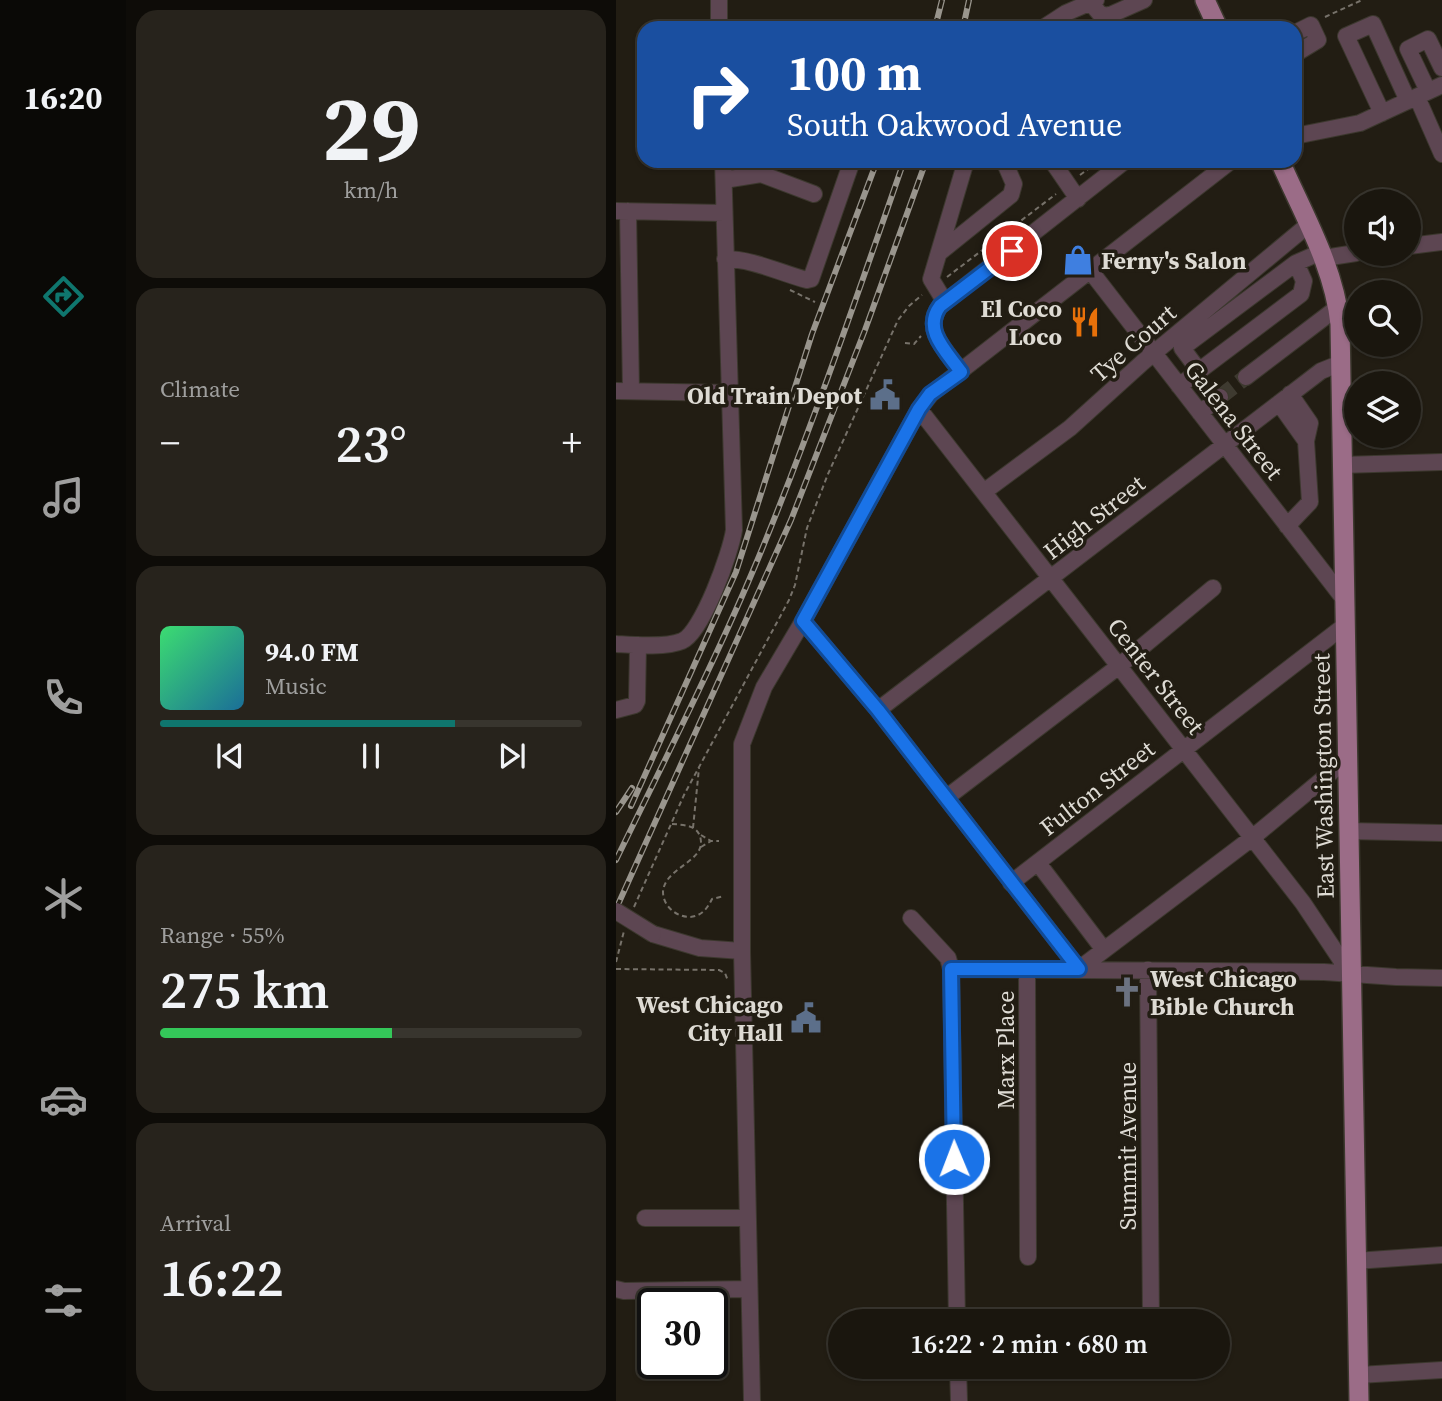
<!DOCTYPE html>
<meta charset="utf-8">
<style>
:root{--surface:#1a160e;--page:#27231c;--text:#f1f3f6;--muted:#9f9f9e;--line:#38352e;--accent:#0f766e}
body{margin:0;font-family:"Source Serif 4",serif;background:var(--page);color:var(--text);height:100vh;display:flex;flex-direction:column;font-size:26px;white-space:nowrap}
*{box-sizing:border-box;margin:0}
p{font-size:23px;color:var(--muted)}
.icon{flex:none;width:38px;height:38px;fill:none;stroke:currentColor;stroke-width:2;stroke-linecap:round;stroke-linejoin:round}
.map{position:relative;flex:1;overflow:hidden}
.details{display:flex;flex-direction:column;gap:10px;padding:10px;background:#0e0c08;width:490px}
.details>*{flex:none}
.banner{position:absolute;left:21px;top:21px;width:665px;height:147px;border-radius:21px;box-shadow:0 2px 5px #0004,0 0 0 2px var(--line);background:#1a4fa0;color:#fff;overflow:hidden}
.controls{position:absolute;left:728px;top:189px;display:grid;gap:14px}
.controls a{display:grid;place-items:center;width:77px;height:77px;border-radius:50%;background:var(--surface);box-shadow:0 2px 5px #0004,0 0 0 2px var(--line);font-size:35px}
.speed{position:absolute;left:21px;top:1288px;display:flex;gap:14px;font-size:35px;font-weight:700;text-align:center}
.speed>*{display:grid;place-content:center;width:91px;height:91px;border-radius:50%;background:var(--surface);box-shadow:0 2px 5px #0004,0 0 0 2px var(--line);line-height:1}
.speed .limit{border:4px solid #111;border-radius:10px;background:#fff;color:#111}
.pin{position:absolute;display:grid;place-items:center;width:60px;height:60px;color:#fff;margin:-30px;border:4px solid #fff;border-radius:50%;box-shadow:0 2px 7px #0007}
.me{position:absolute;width:77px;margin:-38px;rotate:359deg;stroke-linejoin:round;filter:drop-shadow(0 0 5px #0008)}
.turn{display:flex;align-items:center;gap:24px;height:147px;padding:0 35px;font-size:32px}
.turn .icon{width:91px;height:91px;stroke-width:2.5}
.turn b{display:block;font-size:49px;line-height:60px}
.big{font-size:52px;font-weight:600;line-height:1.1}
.details .tile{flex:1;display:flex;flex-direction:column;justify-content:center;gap:10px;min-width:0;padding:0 24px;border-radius:21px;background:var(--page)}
.details .dial{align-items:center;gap:0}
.dial b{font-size:91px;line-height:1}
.song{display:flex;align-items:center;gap:21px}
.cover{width:84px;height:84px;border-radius:10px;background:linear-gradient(135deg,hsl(140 70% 55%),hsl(200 70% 35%))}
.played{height:7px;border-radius:4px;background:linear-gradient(90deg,var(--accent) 70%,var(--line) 70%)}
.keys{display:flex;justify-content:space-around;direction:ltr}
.heat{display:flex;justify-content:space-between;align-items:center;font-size:38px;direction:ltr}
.charge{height:10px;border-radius:5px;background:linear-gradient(90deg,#34c759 55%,var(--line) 0)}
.trip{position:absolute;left:212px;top:1309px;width:402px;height:70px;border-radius:35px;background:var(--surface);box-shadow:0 2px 5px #0004,0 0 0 2px var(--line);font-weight:600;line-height:70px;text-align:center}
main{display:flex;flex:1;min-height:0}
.tabs{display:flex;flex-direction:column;width:126px;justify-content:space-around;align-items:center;background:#0a0906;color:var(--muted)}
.tabs .icon{width:49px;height:49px}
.tabs .current{color:var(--accent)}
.tabs b{font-size:32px;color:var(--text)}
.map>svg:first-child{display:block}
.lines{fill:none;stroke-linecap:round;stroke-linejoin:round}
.minor-tunnel{stroke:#3e3a30;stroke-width:16;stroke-dasharray:16 8;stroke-linecap:butt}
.minor-casing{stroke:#3c382e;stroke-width:18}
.major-casing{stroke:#3c382e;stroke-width:22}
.path{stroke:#77726a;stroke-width:2;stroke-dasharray:5 3.5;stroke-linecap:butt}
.minor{stroke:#5d4652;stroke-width:16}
.major{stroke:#9b6c87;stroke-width:19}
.rail-casing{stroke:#99958d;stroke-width:6}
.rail{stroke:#221d13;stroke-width:3.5;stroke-dasharray:10;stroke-linecap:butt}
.minor-bridge-casing{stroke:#3c382e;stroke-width:18;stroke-linecap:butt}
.minor-bridge{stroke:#5d4652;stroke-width:16}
.route-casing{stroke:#114b97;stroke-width:18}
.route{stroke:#1a73e8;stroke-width:12}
.labels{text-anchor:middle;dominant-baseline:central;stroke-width:7;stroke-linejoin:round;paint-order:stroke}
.poi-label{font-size:24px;font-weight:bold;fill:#dedbd4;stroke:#221d13;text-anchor:end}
.street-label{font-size:24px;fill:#dedbd4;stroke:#221d13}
</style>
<main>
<nav class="tabs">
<b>16:20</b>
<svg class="icon current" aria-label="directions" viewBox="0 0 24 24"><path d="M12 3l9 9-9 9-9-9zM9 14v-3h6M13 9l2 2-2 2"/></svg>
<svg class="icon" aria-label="music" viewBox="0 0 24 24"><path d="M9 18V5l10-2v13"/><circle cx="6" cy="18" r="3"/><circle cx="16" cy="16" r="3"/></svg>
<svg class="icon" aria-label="phone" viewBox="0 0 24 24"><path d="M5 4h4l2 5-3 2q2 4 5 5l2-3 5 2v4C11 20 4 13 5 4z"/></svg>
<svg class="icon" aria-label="climate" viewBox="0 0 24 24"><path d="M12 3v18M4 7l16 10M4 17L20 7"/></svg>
<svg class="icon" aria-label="car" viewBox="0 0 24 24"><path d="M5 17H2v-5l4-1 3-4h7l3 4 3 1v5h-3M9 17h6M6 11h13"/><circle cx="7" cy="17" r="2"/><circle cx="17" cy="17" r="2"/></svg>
<svg class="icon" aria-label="filters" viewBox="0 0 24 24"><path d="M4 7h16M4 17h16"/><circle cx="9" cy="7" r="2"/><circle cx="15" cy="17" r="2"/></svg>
</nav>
<section class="details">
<div class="tile dial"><b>29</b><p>km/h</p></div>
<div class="tile"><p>Climate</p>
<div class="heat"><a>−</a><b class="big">23°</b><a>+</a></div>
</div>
<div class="tile">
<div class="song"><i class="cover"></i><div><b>94.0 FM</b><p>Music</p></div></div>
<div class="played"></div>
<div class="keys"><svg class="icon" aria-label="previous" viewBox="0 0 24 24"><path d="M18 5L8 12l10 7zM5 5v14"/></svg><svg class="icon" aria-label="pause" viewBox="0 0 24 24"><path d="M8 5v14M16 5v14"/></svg><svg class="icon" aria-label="next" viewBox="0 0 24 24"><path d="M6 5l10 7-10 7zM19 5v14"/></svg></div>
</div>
<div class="tile"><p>Range · 55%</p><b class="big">275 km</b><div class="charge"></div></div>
<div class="tile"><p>Arrival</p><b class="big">16:22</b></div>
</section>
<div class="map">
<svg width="826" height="1401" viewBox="0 0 826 1401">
<rect width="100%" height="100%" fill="#221d13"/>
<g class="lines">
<path class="minor-tunnel" d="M 604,397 L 630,377"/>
<g class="minor-casing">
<path id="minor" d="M 103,0 L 103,28
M 474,2 L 484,14 L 492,16 L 528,0
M 427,28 L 450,13 L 480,0
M 679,33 L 695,25 L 702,40 L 679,54
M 812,91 L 792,49 L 812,39 L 826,68
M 801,97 L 826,154
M 766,113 L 730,36 L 757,24 L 792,101
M 679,136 L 744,123 L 826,85
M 436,161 L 462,199
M 108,180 L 145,174 L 198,194
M 0,211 L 108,213
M 12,211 L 15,391
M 793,246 L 826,242
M 323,253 L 395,195 L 398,184 L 388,161
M 708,258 L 740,253
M 109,259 C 137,259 164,273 191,280 L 195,279 L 236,161
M 473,269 L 728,599
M 329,302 L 315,279 L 350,161
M 345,371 C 331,352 306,330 324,306 L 509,161
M 584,372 L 566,348 L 680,263 L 705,252
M 630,377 L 722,307
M 563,386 L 685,294 L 688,281 L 680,263
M 0,391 L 113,393
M 663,403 L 690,441
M 303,409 L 687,903 L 735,975
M 584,413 L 604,397
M 725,465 L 826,462
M 369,491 L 454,428 L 527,362 L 692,225
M 671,526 L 694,502 L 690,441 L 694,423 L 674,394
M 187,621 L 262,710 L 463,969 L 636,838 L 731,759
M 0,644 C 17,645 50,648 66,641 C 86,633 115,552 118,530 L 107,161
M 0,710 L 19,705 L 21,701 L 22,645
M 262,710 L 705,371 L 725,363
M 330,798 L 503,666 L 597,588
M 732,831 L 826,833
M 422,863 L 488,950
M 395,883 L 728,626
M 295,918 L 332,958 L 335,969 L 341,1321
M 37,934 L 84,948 L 126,951
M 335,969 L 708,972 L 780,977 L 826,978
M 411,969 L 412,1257
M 532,970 L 535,1321
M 29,1218 L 132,1218
M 739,1261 L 826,1255
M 0,1289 L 8,1291 L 133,1289
M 342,1367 L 343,1401
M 536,1367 L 536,1368
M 743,1375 L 826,1370
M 136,1401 L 126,951 L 126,744 L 148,687 L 187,621 L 303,409 L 315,394 L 615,161"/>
</g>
<g class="major-casing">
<path id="major" d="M 589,0 L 602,28
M 664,161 C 687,214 718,266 724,324 L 743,1401"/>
</g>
<path class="path" d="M 709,17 L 746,0
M 464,175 L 483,161
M 331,277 L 440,194
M 174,290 L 199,302
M 289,343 L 298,344 L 305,336
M 56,824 C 69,825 84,825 85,842 C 86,862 48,869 47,892 C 47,909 67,922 82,915 C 89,912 93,905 96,899 L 108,896
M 77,828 L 83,768
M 85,835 L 95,841
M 85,847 L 95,841 L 103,841
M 18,907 L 68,795 L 173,600 L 179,585 L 191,528 L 212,474 L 282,320 L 293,306 L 306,295
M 0,962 L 8,931
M 0,969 L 103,970 L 109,973 L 112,981"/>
<use href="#minor" class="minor"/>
<use href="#major" class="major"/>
<g class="rail-casing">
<path id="rail" d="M 319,28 L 326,0
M 347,28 L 353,0
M 15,806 L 120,572 L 196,334 L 261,161
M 0,812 L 16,788
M 0,860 C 49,759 101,658 144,554 C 197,425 242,293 288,161
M 0,909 L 175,520 L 249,330 L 310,161"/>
</g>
<use href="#rail" class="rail"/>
<g class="minor-bridge-casing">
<path id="minor-bridge" d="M 0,911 L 37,934"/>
</g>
<use href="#minor-bridge" class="minor-bridge"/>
</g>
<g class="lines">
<g class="route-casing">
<path id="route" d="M 338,1159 L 335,969 L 463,969 L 262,710 L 187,621 L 303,409 L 314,394 L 345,372 C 331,352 306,330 324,306 L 396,251"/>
</g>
<use href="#route" class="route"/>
</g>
<defs>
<g id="shop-bare" transform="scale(2.415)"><path d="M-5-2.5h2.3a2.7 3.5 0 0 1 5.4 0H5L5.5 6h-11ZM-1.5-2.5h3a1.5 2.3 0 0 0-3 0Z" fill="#3f7fe0" stroke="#221d13" stroke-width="2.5" paint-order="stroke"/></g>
<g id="restaurant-bare" transform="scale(2.415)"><path d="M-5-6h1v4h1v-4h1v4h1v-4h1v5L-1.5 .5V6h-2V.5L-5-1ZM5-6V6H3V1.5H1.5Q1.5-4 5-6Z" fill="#e8710a" stroke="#221d13" stroke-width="2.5" paint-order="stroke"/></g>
<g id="civic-bare" transform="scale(2.415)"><path d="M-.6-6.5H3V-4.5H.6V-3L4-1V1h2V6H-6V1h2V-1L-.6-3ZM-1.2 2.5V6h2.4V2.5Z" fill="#5c6f8a" stroke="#221d13" stroke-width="2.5" paint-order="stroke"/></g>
<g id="church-bare" transform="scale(2.415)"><path d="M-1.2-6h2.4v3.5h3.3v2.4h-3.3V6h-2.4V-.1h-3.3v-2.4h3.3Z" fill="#6b7280" stroke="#221d13" stroke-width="2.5" paint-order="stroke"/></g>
</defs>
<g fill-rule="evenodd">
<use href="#shop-bare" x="462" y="260"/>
<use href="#restaurant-bare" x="469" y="322"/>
<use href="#civic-bare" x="269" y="395"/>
<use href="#church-bare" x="511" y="992"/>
<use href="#civic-bare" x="190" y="1018"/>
</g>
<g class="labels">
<g class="poi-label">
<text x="485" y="260" text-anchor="start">Ferny's Salon</text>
<text x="446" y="308">El Coco<tspan x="446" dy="28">Loco</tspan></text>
<text x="246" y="395">Old Train Depot</text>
<text x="534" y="978" text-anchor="start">West Chicago<tspan x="534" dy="28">Bible Church</tspan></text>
<text x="167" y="1004">West Chicago<tspan x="167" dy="28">City Hall</tspan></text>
</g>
<g class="street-label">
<text transform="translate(517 343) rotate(-41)">Tye Court</text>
<text transform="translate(618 420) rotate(52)">Galena Street</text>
<text transform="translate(478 517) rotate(-38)">High Street</text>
<text transform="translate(540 676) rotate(52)">Center Street</text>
<text transform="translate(707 776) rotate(-91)">East Washington Street</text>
<text transform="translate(481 788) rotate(-38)">Fulton Street</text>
<text transform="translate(389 1050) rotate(-90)">Marx Place</text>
<text transform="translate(511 1146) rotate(-90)">Summit Avenue</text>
</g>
</g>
</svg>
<div class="controls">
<a><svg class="icon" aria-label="sound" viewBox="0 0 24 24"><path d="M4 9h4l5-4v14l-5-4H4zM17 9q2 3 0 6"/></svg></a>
<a><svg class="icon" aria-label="search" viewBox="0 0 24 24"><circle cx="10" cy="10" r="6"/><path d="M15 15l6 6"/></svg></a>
<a><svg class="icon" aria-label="layers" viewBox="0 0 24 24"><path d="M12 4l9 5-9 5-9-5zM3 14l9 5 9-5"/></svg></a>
</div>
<div class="speed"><div class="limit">30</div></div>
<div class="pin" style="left:396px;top:251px;background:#d93025"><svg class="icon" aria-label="arrive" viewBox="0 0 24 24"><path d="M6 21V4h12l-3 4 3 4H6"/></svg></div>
<svg class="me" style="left:338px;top:1159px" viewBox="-20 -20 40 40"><circle r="17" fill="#1a73e8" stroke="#fff" stroke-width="3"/><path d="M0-11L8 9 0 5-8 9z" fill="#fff"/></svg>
<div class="trip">16:22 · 2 min · 680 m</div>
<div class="banner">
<div class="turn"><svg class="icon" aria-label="right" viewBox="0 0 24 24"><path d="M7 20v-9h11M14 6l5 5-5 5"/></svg><div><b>100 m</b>South Oakwood Avenue</div></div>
</div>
</div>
</main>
